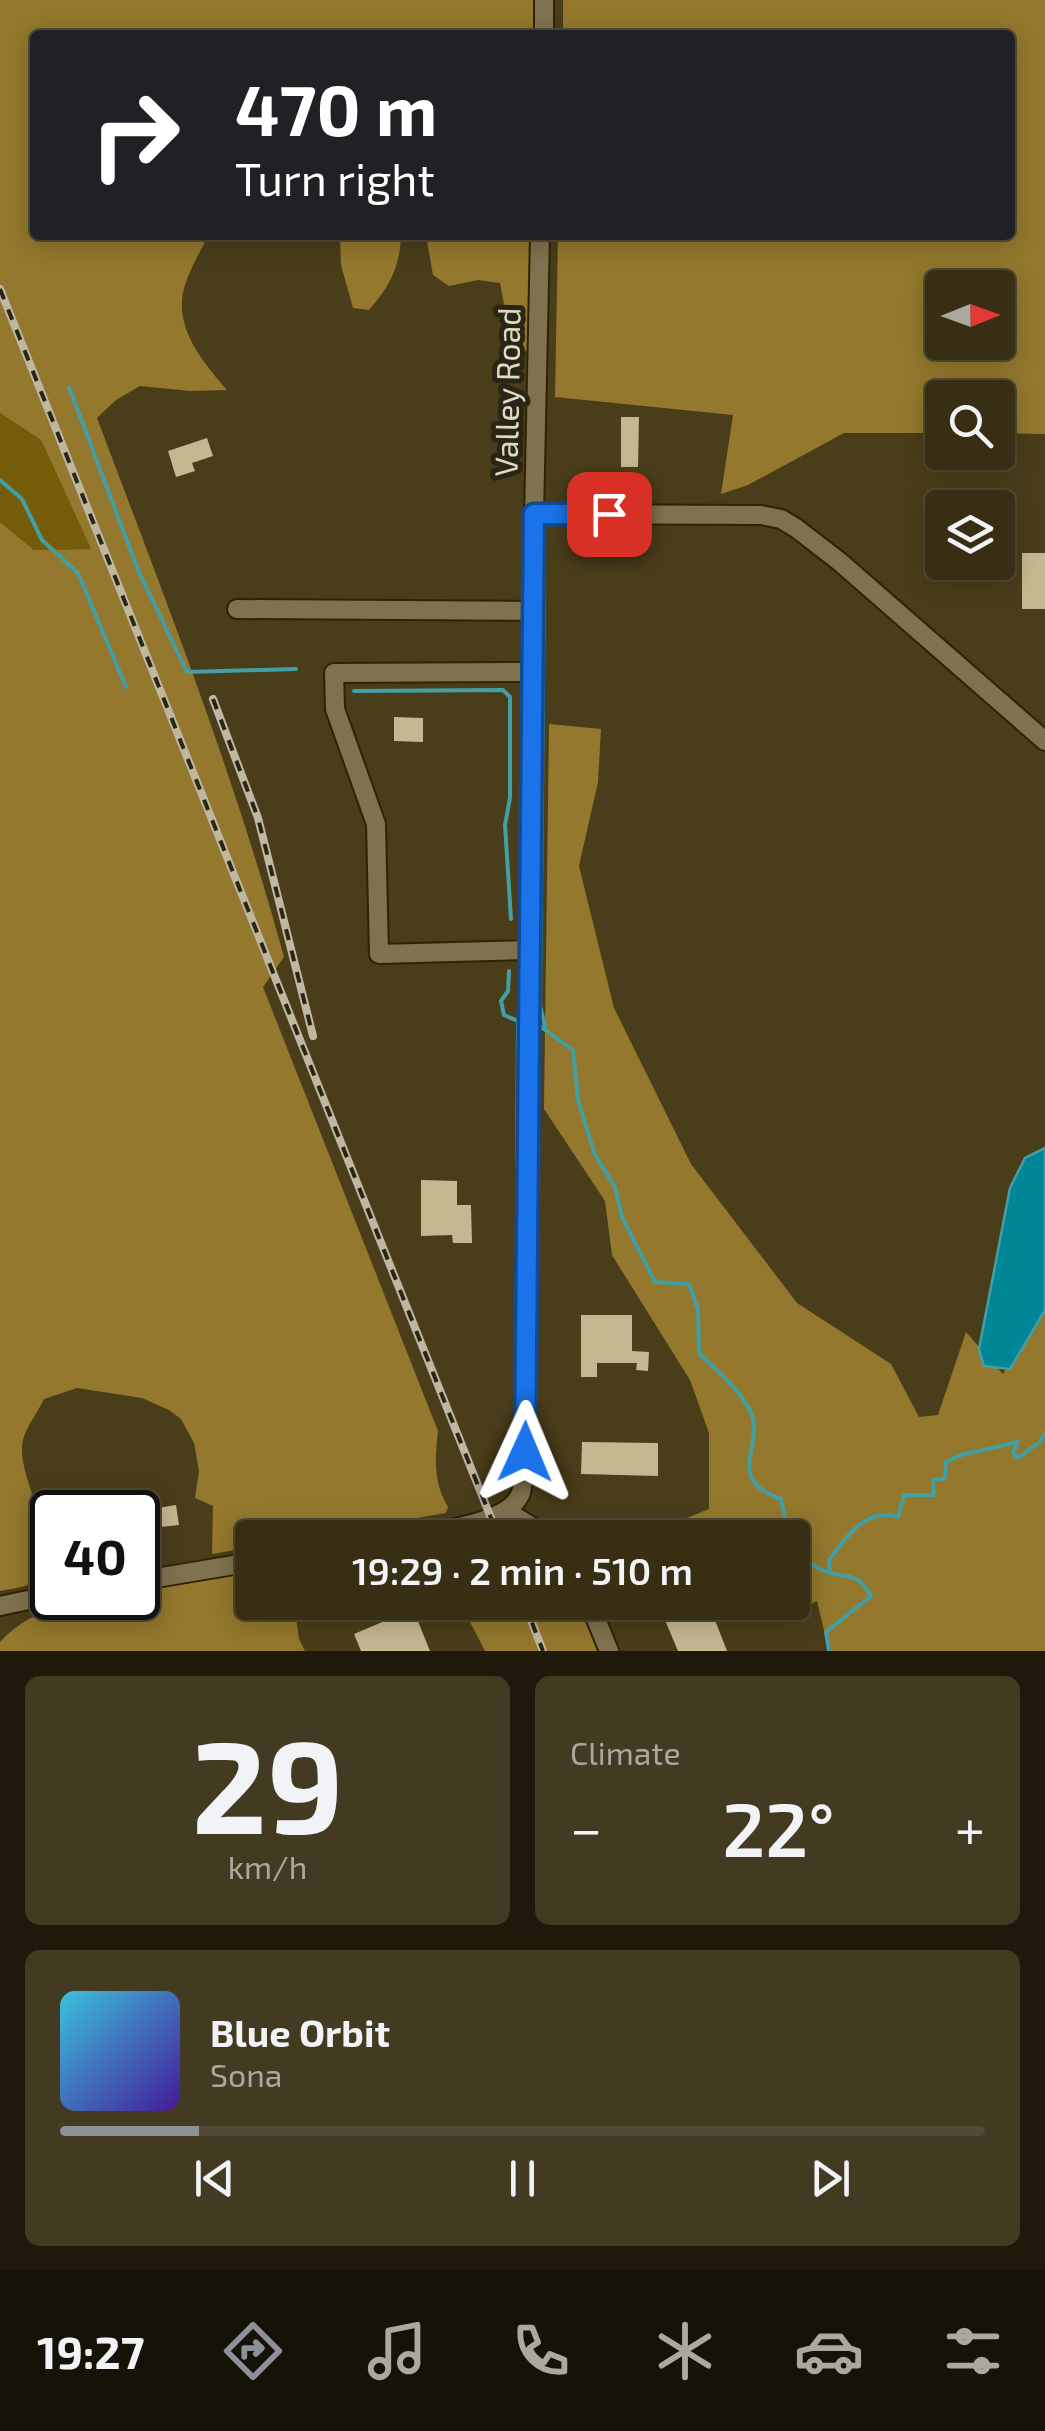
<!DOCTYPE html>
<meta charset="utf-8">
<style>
:root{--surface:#382e14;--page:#433a22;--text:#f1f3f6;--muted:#aba8a0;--line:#524a34;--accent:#8c9099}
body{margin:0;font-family:"Exo 2",sans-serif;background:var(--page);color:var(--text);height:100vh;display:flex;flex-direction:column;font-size:38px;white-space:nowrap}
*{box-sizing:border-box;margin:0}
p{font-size:32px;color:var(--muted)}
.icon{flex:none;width:55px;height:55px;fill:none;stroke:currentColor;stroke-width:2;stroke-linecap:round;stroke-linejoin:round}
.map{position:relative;height:1651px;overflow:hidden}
.drawer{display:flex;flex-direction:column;gap:25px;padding:25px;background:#1f190b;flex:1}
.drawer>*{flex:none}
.banner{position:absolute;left:30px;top:30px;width:985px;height:210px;border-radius:10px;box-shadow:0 5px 25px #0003,0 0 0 2px var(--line);background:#202124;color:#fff;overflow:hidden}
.needle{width:65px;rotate:89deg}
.controls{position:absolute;left:925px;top:270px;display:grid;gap:20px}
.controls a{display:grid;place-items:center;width:90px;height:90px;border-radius:10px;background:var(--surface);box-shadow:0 5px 25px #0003,0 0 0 2px var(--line);font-size:50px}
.speed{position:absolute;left:30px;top:1490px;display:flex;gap:20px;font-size:50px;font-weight:700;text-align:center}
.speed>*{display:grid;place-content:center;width:130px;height:130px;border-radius:50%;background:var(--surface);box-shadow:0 5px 25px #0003,0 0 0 2px var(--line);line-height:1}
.speed .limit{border:5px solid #111;border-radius:15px;background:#fff;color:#111}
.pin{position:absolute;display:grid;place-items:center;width:85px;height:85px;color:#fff;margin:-42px;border-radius:20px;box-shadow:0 5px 15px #0006}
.me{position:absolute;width:110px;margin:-55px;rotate:1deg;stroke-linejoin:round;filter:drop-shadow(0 0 8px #0008)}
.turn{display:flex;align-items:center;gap:35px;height:210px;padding:0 40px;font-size:45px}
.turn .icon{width:130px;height:130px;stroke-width:2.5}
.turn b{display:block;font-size:70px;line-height:85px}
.big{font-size:75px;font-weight:600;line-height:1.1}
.drawer .widget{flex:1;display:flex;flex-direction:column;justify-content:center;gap:15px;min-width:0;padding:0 35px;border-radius:15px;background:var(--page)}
.drawer .dial{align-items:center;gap:0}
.dial b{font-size:130px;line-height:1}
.song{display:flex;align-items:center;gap:30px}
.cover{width:120px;height:120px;border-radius:15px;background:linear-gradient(135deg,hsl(190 70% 55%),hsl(260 70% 35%))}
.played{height:10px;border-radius:5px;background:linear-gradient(90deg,var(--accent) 15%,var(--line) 15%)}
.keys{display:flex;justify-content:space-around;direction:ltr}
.heat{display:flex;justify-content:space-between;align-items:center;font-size:55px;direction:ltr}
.drawer .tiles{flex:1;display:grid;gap:25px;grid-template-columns:1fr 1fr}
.widget:last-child{grid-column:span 2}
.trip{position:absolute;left:235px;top:1520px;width:575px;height:100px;border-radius:10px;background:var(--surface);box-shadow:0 5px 25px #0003,0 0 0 2px var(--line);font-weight:600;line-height:100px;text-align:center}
.menu{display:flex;height:160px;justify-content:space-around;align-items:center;background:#161208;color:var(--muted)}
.menu .icon{width:70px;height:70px}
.menu .current{color:var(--accent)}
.menu b{font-size:45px;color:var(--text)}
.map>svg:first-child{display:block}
.green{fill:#755c08}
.forest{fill:#93782d;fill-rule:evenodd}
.water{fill:#008696;stroke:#449fa4;stroke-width:2.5}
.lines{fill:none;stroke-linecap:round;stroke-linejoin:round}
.stream{stroke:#449fa4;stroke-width:4}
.building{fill:#c6b791}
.minor-casing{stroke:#302300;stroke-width:22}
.minor{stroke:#80724e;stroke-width:18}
.rail-casing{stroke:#c0b7a1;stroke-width:8}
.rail{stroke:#2b2516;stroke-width:4;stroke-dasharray:11;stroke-linecap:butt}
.route-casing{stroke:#114b97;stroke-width:25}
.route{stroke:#1a73e8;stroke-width:18}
.labels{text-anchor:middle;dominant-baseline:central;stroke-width:10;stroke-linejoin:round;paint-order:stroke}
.street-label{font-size:32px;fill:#e1d9c6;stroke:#2b2516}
</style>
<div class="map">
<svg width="1045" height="1651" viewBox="0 0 1045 1651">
<rect width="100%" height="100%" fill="#4a3d1a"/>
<path class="green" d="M 0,413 L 41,440 L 91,549 L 34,550 L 0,522 Z"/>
<path class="forest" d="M 0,0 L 536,0 L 535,35 L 35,35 L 35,235 L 208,235 C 201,251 190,268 185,285 C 172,326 202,361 227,390 L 191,391 L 140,386 L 116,400 L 97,418 C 164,596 234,773 284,957 L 263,987 L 438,1431 C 435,1459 433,1482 448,1507 L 446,1513 L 308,1537 L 252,1538 L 252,1547 L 212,1554 L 213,1506 L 195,1498 L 199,1471 L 194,1443 L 181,1419 L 169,1410 L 142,1398 L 77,1388 L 44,1399 C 38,1412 26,1427 23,1440 C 14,1475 65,1548 43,1575 C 33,1587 14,1588 0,1591 L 0,522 L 34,550 L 91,549 L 41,440 L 0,413 Z
M 563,0 L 1045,0 L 1045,434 L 998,433 L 998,398 L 942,398 L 942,433 L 844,433 L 748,485 L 721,494 L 733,415 L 555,397 L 558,235 L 1010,235 L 1010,35 L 563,35 ZM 942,288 L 998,288 L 998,342 L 942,342 Z
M 340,235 L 401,235 C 400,267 390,286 369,310 L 353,308 L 341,265 Z
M 426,235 L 531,235 L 530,349 L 514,357 L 500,283 L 478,280 L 449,286 L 433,275 Z
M 549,724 L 601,729 L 598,782 L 579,866 L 614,1008 L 691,1164 L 797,1303 L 891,1364 L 919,1417 L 938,1415 L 966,1332 L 1003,1374 L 1045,1298 L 1045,1651 L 829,1651 L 817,1601 L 786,1616 L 759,1603 L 792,1602 L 792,1538 L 676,1537 L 672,1524 L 709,1509 L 709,1433 L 690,1380 L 612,1255 L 605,1201 L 544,1109 Z
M 252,1572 L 252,1602 L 294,1603 L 299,1639 L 305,1651 L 0,1651 L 0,1642 C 36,1603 86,1598 138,1598 L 138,1592 Z
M 460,1603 L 587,1603 L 610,1651 L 485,1651 Z"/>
<path class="water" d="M 1045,1148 L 1045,1310 L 1010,1369 L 984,1366 L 979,1349 L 1010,1188 L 1025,1158 Z"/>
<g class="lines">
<path class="stream" d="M 69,387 L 138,570 L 187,672 L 296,669
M 0,480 L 22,499 L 42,540 L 78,573 L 126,687
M 544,576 L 540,1006 L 545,1026
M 354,691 L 503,690 L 510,697 L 510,798 L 505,825 L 511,919
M 509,971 L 508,991 L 501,1001 L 504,1015 L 518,1021 L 517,1167
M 541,1027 L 573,1050 L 578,1100 L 595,1155 L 615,1187 L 622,1217 L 655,1282 L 689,1284 L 698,1309 L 699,1353 C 716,1370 741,1390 751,1413 C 765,1447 723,1478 781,1499 L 789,1538
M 792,1545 C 802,1555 811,1566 824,1571 C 848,1580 855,1569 871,1596 L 826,1632 L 829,1651
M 830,1572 L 829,1560 C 846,1537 866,1507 898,1517 L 904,1495 L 934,1495 L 933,1480 L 945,1478 L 946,1462 L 961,1455 L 1018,1442 L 1013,1453 L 1018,1458 L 1040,1442 L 1045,1433"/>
</g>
<path class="building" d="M 621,417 L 639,417 L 638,467 L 621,467 Z
M 207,438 L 213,456 L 192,463 L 195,471 L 176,477 L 168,451 Z
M 1022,553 L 1045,553 L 1045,609 L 1022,609 Z
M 394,717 L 423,718 L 423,742 L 394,741 Z
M 421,1180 L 457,1181 L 457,1205 L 471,1205 L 472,1243 L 453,1243 L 452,1235 L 421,1236 Z
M 581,1315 L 632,1315 L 632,1351 L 649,1352 L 648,1371 L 636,1370 L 637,1363 L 597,1363 L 597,1377 L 581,1377 Z
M 582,1442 L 658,1443 L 658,1476 L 581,1474 Z
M 176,1505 L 179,1525 L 160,1527 L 158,1508 Z
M 687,1602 L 708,1602 L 727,1651 L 678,1651 L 662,1613 Z
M 413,1609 L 430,1651 L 361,1651 L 354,1634 Z"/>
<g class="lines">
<g class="minor-casing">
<path id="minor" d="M 544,35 L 544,0
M 534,514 L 761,515 L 781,519 L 796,528 L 840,562 L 1045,741
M 237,609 L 532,611
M 529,950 L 379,954 L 376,824 L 335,709 L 334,673 L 531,672
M 506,1511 L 551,1538
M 396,1538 C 426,1532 506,1526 520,1495 C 523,1489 523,1479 524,1472 L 532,611 L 540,235
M 138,1581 L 252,1562
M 589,1602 L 609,1651
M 0,1606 L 52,1595"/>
</g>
<use href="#minor" class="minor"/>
<g class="rail-casing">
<path id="rail" d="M 0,289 L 499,1538
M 213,699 L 258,818 L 313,1036
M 524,1602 L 543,1651"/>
</g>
<use href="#rail" class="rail"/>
</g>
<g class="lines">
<g class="route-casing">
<path id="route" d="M 525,1452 L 534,514 L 609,514"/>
</g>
<use href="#route" class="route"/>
</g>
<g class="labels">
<g class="street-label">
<text transform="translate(506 392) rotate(-89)">Valley Road</text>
</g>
</g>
</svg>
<div class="controls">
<a><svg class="needle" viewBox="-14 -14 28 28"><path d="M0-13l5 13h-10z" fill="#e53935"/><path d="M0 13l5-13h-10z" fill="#aba8a0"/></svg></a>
<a><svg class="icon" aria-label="search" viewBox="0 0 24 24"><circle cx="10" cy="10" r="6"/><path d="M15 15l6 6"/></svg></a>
<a><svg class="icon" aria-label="layers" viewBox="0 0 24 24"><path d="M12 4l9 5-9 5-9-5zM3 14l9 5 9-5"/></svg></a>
</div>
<div class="speed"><div class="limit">40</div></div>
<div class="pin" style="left:609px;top:514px;background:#d93025"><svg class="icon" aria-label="arrive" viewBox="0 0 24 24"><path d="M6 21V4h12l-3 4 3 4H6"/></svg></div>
<svg class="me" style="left:525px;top:1452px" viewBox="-20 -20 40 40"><path d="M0-17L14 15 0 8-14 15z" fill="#1a73e8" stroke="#fff" stroke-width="4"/></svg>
<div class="trip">19:29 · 2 min · 510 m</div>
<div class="banner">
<div class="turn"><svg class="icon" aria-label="right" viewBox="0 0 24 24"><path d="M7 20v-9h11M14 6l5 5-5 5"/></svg><div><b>470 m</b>Turn right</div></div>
</div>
</div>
<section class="drawer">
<div class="tiles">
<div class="widget dial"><b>29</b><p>km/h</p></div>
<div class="widget"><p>Climate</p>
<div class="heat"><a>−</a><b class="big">22°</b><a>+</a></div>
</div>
<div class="widget">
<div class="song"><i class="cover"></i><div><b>Blue Orbit</b><p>Sona</p></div></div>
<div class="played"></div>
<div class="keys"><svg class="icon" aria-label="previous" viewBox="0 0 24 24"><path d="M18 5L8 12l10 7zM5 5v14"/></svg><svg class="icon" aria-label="pause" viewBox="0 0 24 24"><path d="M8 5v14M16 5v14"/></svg><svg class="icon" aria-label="next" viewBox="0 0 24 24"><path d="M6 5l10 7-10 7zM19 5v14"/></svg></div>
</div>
</div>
</section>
<nav class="menu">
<b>19:27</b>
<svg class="icon current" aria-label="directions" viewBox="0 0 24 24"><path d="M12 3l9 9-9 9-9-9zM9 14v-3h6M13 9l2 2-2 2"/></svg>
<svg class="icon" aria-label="music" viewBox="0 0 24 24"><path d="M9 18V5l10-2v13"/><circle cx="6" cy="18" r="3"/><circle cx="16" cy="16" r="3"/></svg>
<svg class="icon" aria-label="phone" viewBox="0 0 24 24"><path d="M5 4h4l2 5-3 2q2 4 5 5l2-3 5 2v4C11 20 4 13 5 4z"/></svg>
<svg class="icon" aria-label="climate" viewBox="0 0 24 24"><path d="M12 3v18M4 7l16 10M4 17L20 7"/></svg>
<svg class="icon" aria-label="car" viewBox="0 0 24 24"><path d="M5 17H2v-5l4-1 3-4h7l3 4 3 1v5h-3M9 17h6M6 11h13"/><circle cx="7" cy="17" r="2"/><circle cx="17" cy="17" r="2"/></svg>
<svg class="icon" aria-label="filters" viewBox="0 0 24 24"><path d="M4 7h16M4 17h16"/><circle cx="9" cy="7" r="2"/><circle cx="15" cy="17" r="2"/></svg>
</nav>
